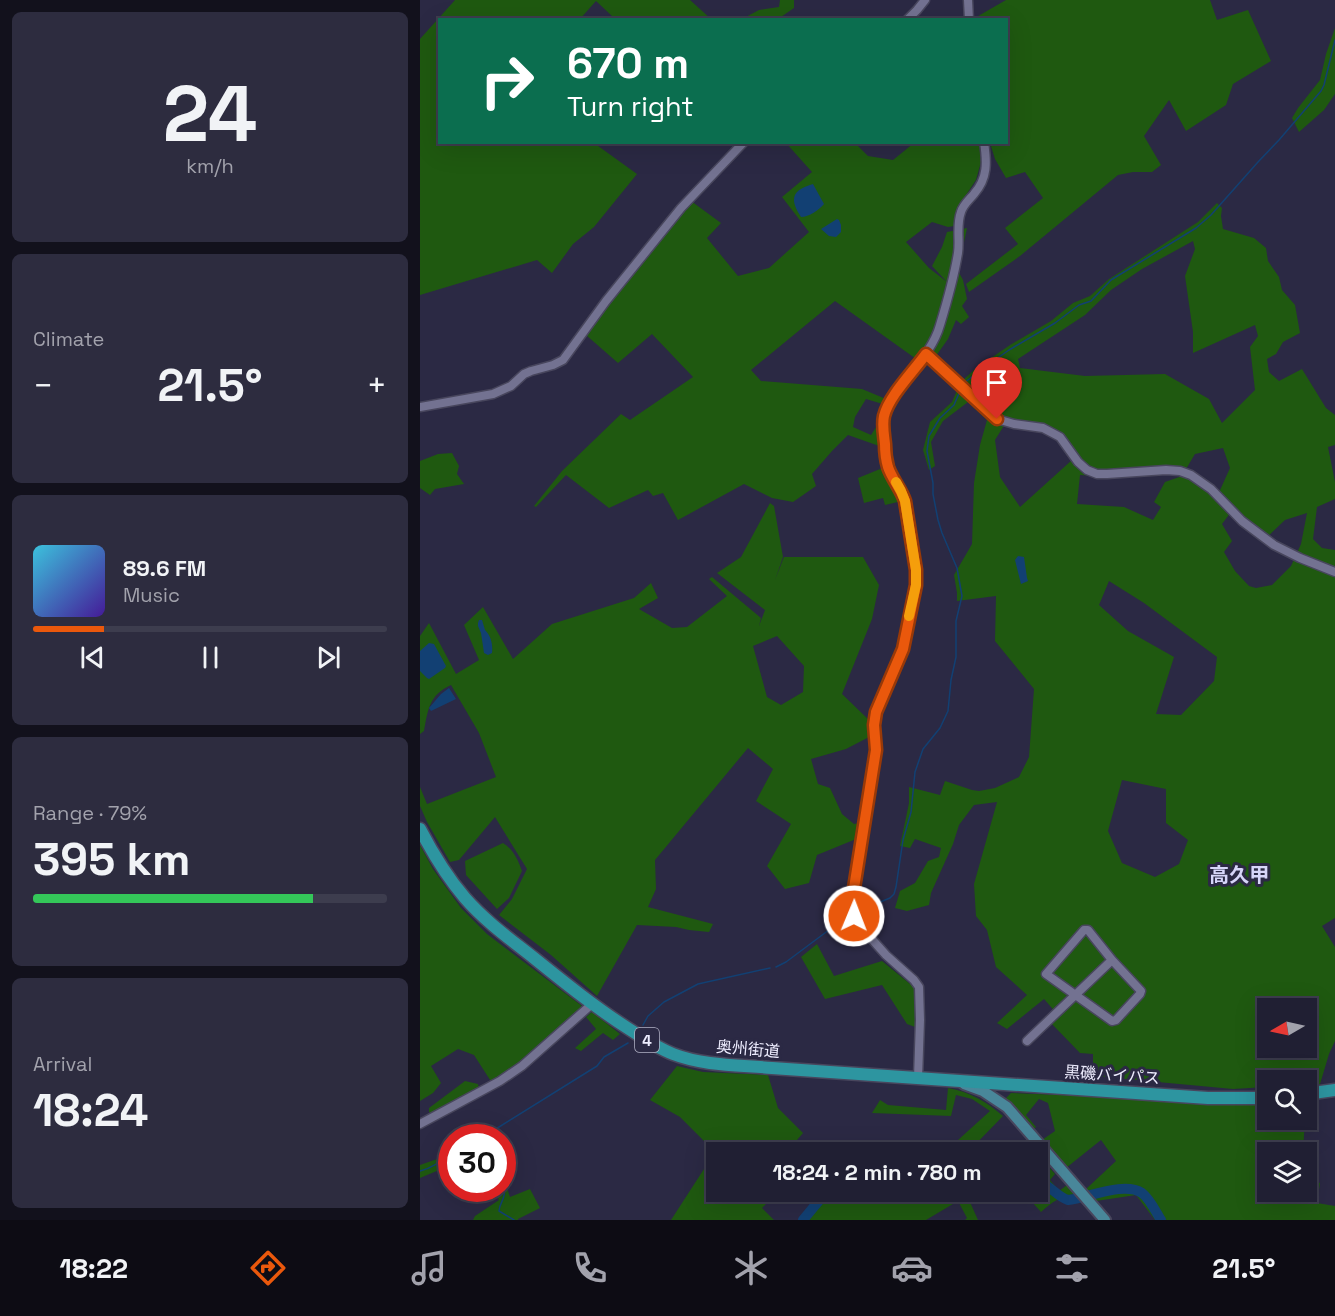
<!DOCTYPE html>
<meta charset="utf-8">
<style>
:root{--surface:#201f33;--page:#2d2c3f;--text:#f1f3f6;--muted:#a2a2ac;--line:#3d3d4e;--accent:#ea580c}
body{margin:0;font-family:"Space Grotesk","Noto Sans JP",sans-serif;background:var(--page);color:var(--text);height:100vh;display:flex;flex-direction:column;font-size:22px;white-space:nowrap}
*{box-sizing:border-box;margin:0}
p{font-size:20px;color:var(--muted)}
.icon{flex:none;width:33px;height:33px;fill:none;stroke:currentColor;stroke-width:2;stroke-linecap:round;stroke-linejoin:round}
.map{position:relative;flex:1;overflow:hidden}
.side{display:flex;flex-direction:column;gap:12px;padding:12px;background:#12111c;width:420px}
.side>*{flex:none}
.top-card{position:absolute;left:18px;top:18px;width:570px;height:126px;border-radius:0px;box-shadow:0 6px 24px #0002,0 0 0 2px var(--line);background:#0b6e4f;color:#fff;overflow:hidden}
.needle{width:39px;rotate:261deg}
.buttons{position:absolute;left:837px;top:998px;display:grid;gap:12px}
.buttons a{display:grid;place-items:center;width:60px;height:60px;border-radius:0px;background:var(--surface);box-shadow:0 6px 24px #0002,0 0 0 2px var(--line);font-size:30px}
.speed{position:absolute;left:18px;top:1124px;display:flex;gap:12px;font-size:30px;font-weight:700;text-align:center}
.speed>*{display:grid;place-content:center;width:78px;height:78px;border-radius:50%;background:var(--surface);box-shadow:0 6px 24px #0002,0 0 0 2px var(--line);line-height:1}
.speed .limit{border:9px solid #d22;background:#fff;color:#111}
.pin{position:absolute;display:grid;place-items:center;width:51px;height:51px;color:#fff;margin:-62px -26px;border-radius:50% 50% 50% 0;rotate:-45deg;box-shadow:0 0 6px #0007}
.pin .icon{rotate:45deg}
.me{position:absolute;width:66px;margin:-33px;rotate:1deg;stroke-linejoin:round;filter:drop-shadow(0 0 4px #0008)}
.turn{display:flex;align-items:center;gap:21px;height:126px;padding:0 30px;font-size:27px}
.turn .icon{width:78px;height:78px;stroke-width:2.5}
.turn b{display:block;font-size:42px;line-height:51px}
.big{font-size:45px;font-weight:600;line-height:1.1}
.side .tile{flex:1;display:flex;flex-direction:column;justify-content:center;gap:9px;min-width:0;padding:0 21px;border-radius:9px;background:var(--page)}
.side .dial{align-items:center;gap:0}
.dial b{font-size:78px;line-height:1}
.song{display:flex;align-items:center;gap:18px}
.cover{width:72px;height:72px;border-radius:9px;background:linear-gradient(135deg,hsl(190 70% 55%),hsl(260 70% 35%))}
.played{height:6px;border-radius:3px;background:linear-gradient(90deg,var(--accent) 20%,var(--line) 20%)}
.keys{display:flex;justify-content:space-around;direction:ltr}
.heat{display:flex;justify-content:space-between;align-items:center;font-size:33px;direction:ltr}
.charge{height:9px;border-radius:4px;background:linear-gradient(90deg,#34c759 79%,var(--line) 0)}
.trip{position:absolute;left:286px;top:1142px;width:342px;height:60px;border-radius:0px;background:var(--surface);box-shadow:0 6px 24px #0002,0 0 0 2px var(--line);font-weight:600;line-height:60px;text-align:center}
.menu{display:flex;height:96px;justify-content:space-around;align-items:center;background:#0d0c14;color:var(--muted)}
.menu .icon{width:42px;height:42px}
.menu .current{color:var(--accent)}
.menu b{font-size:27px;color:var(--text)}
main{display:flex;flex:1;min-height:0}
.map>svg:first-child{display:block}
.green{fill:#1f5910;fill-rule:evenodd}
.water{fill:#124073}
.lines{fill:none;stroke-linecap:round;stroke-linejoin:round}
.stream{stroke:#124073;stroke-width:1.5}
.river{stroke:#124073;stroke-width:10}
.minor-casing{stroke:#48465d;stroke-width:11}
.major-casing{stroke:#48465d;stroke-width:14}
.highway-casing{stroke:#48465d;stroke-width:15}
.minor{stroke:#737291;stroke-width:8}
.major{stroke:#49879a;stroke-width:10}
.highway{stroke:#2d95a0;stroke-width:12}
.route-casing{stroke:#983908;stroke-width:15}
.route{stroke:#ea580c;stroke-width:10}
.slow{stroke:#f59e0b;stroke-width:10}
.labels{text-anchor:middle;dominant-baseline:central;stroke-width:6;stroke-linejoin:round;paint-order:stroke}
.shield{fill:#2b2944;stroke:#b3b2c6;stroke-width:1.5}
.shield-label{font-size:15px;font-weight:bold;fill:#edecfe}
.street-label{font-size:16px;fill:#edecfe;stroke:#2b2944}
.quarter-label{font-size:20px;font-weight:bold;fill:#d7d6f9;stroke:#2b2944}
</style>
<main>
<section class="side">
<div class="tile dial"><b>24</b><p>km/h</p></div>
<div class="tile"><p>Climate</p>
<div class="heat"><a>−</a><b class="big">21.5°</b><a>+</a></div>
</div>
<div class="tile">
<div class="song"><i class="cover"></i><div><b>89.6 FM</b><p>Music</p></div></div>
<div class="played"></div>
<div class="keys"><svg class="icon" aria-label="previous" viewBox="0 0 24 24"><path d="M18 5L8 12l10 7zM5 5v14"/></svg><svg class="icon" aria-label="pause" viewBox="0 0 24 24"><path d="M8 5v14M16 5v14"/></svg><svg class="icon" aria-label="next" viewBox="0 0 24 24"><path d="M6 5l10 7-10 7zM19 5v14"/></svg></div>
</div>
<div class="tile"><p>Range · 79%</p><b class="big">395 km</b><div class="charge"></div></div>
<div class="tile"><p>Arrival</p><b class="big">18:24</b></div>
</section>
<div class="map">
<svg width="915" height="1220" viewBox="0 0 915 1220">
<rect width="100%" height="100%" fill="#2b2944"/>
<path class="green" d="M 35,0 L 270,0 L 291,19 L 190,19 L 192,16 L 176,1 L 160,19 L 20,20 L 20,142 L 174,143 L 217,174 L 174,227 L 153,244 L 132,273 L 117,260 L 0,295 L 0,39 Z
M 360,0 L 374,0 L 374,8 L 358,19 L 322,19 L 339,10 L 359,7 Z
M 586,0 L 790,0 L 797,20 L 828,10 L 851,61 L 813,84 L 806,105 L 766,131 L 749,100 L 724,136 L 741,165 L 732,172 L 713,172 L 698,175 L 600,256 L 549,292 L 546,284 L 598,244 L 585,228 L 623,198 L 605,172 L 586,178 L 575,159 L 570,143 L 586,142 L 586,20 L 553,19 Z
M 915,28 L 915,94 L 904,110 L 879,132 L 872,118 L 878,108 L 900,80 L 906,54 Z
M 366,143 L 435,143 L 448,156 L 473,160 L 494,143 L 559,143 L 561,162 L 556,180 L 538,207 L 534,226 L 528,227 L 512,222 L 486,242 L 509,268 L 527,282 L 512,266 L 522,247 L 527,232 L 547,228 L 538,271 L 543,280 L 547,299 L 542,306 L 549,317 L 541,324 L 536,320 L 528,339 L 516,356 L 542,381 L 555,369 L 590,345 L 631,321 L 653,303 L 670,296 L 689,279 L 778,222 L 797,203 L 802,208 L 801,216 L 803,229 L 834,238 L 846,248 L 848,261 L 859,277 L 862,290 L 875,305 L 880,333 L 863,342 L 856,354 L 847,359 L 849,372 L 859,381 L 882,369 L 906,408 L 915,415 L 915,445 L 908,447 L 915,482 L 915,499 L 897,507 L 893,539 L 902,548 L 915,550 L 915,918 L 902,926 L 915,947 L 915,1041 L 909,1054 L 900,1084 L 887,1085 L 886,1080 L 848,1080 L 847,1087 L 813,1089 L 673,1076 L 673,1054 L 660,1053 L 630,1022 L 638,1015 L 624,999 L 587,1029 L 577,1023 L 607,995 L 576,967 L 567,930 L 556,916 L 554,884 L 577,802 L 554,805 L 539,825 L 533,844 L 511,893 L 509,905 L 487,911 L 475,908 L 480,891 L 495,883 L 508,861 L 519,857 L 521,848 L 495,839 L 490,848 L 480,846 L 489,803 L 489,787 L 520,795 L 525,781 L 552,790 L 559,791 L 575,788 L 599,777 L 609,757 L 614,689 L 575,641 L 576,596 L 537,601 L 537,593 L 534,575 L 552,544 L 554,483 L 560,445 L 567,420 L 548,402 L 523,421 L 511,442 L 515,466 L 509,470 L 503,450 L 510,422 L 532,402 L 538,388 L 506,358 L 499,361 L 415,301 L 331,370 L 341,381 L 442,389 L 466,399 L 466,405 L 446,399 L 435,417 L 433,427 L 451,435 L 458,424 L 461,424 L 462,447 L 428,435 L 412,451 L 392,474 L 396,486 L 373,502 L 352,498 L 324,484 L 258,520 L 243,493 L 233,496 L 228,490 L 189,508 L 146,475 L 116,507 L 114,506 L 142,471 L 201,414 L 210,420 L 273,377 L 232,334 L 198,363 L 166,335 L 190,299 L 271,201 L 301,223 L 287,238 L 318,276 L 349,268 L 389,232 L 362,197 L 392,172 ZM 773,241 L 775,249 L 765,276 L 773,332 L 773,353 L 835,325 L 838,336 L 830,347 L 835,390 L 802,423 L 789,399 L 745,374 L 665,376 L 600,368 L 598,359 L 665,315 L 691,290 L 722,269 ZM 585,424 L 623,431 L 638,440 L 652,460 L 600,507 L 580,477 L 575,440 ZM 803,448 L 810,468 L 796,499 L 781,483 L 765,475 L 745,482 L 734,502 L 741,507 L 733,520 L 704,507 L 657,504 L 660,475 L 675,476 L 766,469 L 775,454 ZM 811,512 L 844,540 L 865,520 L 887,513 L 881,544 L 871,566 L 852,585 L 836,588 L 829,586 L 815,571 L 804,552 L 812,541 L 802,524 ZM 689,581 L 724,603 L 797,657 L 794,681 L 761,715 L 736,714 L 754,657 L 708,631 L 679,605 ZM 702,780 L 746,789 L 746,823 L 768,840 L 759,864 L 735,877 L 702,863 L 688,831 ZM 848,1008 L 886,1008 L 886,1047 L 848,1047 Z
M 32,453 L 39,466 L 37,474 L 44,484 L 15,489 L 10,495 L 0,488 L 0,461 L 18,454 Z
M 465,467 L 482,501 L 465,505 L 463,498 L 444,503 L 438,478 Z
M 350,503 L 354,506 L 363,557 L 355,580 L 364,557 L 443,557 L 459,585 L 452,619 L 422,694 L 450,721 L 451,736 L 426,749 L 391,759 L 398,784 L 410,788 L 422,814 L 434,824 L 443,822 L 441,837 L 397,855 L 389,883 L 365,889 L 347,866 L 371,824 L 336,801 L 353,769 L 328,748 L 235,860 L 236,889 L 228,907 L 293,924 L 289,932 L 269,930 L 256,927 L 217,925 L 177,996 L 131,955 L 79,915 L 92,899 L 107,869 L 75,817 L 39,860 L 30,862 L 7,822 L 0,806 L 0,787 L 7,804 L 76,777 L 59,733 L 31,685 C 9,695 8,710 4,731 L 0,734 L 0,636 L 9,623 L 36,674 L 59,660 L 44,625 L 63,607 L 93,659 L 132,624 L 214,598 L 231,583 L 238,598 L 219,609 L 252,628 L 267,627 L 307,596 L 289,579 L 292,577 L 341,618 L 339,626 L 345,610 L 297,573 L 321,557 ZM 357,636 L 384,666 L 383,692 L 361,705 L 347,697 L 333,646 Z
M 83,843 C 94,850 98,860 102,871 L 89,898 L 77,909 L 46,875 L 45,861 Z
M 0,845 L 13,869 L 41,908 L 67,934 L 162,1006 L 138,1033 L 94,1069 L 72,1083 L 54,1055 L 38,1049 L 11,1066 L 21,1083 L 13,1093 L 0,1101 Z
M 397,944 L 414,976 L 462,961 L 495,988 L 495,1027 L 487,1024 L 462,985 L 405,999 L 381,957 Z
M 172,1012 L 200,1034 L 193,1040 L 183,1033 L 161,1051 L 155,1048 L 176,1029 L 166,1017 Z
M 257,1066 L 283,1072 L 348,1075 L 358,1108 L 383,1133 L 371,1147 L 370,1152 L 297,1152 L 297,1191 L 359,1191 L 342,1208 L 354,1220 L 251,1220 L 295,1152 L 260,1117 L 230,1100 Z
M 45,1081 L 58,1084 L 59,1089 L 13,1114 L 9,1112 L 9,1108 Z
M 528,1088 C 550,1092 567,1102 583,1116 L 548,1152 L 433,1152 L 439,1144 C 470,1142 497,1146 527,1150 L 570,1111 L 552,1099 L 536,1095 L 531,1116 L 452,1113 L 460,1100 L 468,1105 L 526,1110 Z
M 591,1093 L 690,1097 L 786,1105 L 847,1103 L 848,1119 L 885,1119 L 883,1152 L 848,1152 L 848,1191 L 886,1191 L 887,1179 L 900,1183 L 897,1203 L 915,1206 L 915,1220 L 735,1220 L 716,1195 L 676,1201 L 666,1189 L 696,1161 L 681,1140 L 646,1168 L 622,1140 L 635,1131 L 628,1103 L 619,1099 L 606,1115 L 616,1127 L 613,1130 L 592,1108 L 586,1098 Z
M 31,1146 L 31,1165 L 0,1178 L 0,1165 L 20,1158 Z
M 621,1158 L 635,1174 L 630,1180 L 639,1191 L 647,1185 L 654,1194 C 639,1197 632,1202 621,1212 L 602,1191 L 618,1191 L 618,1160 Z
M 83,1176 L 90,1197 L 110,1189 L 120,1208 L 98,1219 L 98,1220 L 53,1220 L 55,1216 L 79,1200 L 71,1188 L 82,1188 Z
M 402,1191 L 545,1191 L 558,1220 L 545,1220 L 547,1218 L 538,1201 L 506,1220 L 379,1220 Z"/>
<path class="water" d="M 393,184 L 404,204 C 399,210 389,217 381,217 C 369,199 372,190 393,184 Z
M 417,219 L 419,220 L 421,225 L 421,232 L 416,237 L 409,236 L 401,229 Z
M 598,556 L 604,557 L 607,578 L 608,581 L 601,584 L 595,560 Z
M 59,620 L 62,620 L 65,630 C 71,636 73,644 72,653 L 68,655 L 64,653 L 61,633 L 58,626 L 58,623 Z
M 9,643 L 14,644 L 26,666 L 25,668 L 9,679 L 7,678 L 0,671 L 0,651 Z
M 29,688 L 36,699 L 11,711 L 9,708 L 21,694 Z"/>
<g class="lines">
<path class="stream" d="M 543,384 L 559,371 L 589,350 L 635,323 L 659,305 L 671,301 L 691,280 L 776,228 L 791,215 L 838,162 L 859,140 L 901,91 L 904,85 L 915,40
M 438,911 L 470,898 L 474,894 L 476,887 L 483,840 L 491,812 L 495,772 L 503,749 L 520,728 L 528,711 L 531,680 L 536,657 L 536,621 L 542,596 L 537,568 L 522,533 L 518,520 L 513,494 L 513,483 L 507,451 L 509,436 L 520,418 L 534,405 L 540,391
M 356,967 L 366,962 L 429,915
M 223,1025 L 228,1016 L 244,1002 L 278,984 L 350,968
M 63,1137 L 177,1066 L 184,1057 L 208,1043
M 0,1171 C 12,1168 21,1162 29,1153 L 32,1155
M 82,1185 C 88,1199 80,1199 79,1211 L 94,1220"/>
<path class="river" d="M 444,1152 L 484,1152
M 618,1181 C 630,1185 636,1196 648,1200 C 668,1198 704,1181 722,1193 C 730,1199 736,1212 741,1220
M 383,1220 L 407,1191"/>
<g class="minor-casing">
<path id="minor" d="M 548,0 L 549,20
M 487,20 L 497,10 L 505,0
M 505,354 L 577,419 L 594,424 L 623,428 L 640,437 L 658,462 L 667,470 L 677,474 L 687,474 L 746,470 L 760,471 L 771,475 L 791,489 L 822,521 L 854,545 L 880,558 L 915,572
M 0,407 L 73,394 L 91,386 L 104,374 L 111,371 L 133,365 L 143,360 L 186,301 L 261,208 L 324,142
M 664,930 L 668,930 L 692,960 L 721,991 L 720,994 L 696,1020 L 692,1021 L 626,974 Z
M 607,1041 L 692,960
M 498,1078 L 500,1020 L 499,987 L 494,980 L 466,955 L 441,927 L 434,916 L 431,907 L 456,750 L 454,725 L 456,712 L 483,649 L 496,585 L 496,570 L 485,501 C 480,487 471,477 467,464 C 463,449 461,423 466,409 C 470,401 476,393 482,386 C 495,368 514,347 520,325 C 527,302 534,277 538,253 C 540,240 536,225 541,212 C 543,205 549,200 554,194 C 568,178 567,162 564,142
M 0,1124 L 80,1081 L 102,1066 L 172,1004"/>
</g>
<g class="major-casing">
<path id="major" d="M 544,1084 L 563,1091 L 587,1107 L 685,1220"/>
</g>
<g class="highway-casing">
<path id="highway" d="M 0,829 C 13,854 27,877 45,898 C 65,921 90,939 114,958 C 145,983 176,1008 209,1029 C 223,1038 237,1048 253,1054 C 284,1066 319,1065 352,1068 L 788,1098 L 848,1098
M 886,1094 L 915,1090"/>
</g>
<use href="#minor" class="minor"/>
<use href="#major" class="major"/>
<use href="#highway" class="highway"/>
</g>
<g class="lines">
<g class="route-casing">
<path id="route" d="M 434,916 L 431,907 L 456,750 L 454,725 L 456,712 L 483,649 L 496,585 L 496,570 L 485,501 C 481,489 472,479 468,467 C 466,460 465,452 465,444 C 464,435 462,425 464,416 C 469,396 493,372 506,354 L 577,419"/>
</g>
<use href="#route" class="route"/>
<path class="slow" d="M 476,482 L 481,491 L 485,501 L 496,570 L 496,585 L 489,616"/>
</g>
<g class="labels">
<rect class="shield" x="215" y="1028" width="24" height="24" rx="4.5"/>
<g class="shield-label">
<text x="227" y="1040">4</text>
</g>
<g class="street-label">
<text transform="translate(328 1049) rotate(5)">奥州街道</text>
<text transform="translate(692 1075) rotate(4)">黒磯バイパス</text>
</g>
<g class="quarter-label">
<text x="819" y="875">高久甲</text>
</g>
</g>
</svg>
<div class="buttons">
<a><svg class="needle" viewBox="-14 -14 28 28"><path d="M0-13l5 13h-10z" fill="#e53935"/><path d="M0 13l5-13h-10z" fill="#a2a2ac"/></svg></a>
<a><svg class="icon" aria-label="search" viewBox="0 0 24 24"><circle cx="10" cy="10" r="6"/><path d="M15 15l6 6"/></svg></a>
<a><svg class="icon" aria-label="layers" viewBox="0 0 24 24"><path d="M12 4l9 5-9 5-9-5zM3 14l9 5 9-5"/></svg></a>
</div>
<div class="speed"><div class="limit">30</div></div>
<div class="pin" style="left:577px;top:419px;background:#d93025"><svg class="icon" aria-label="arrive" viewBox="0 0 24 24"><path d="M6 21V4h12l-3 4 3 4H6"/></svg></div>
<svg class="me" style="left:434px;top:916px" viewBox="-20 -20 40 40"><circle r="17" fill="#ea580c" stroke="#fff" stroke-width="3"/><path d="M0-11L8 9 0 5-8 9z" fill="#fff"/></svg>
<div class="trip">18:24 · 2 min · 780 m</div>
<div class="top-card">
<div class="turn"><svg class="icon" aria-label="right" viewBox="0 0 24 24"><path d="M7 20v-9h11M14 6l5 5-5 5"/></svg><div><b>670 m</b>Turn right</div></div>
</div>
</div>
</main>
<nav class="menu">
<b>18:22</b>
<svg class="icon current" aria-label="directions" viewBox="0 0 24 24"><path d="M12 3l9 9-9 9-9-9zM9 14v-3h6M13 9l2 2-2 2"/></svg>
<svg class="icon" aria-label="music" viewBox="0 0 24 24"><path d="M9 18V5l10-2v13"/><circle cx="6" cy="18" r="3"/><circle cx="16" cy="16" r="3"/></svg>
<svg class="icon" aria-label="phone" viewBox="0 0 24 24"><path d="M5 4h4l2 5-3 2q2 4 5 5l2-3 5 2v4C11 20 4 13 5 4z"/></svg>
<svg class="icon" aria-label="climate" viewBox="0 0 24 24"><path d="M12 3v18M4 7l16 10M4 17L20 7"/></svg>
<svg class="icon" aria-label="car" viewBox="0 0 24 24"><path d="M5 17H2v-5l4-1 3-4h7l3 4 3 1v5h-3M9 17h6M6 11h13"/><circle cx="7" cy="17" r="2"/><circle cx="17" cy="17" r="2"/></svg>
<svg class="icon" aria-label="filters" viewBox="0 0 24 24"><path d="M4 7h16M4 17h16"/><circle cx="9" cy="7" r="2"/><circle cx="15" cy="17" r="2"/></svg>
<b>21.5°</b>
</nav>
